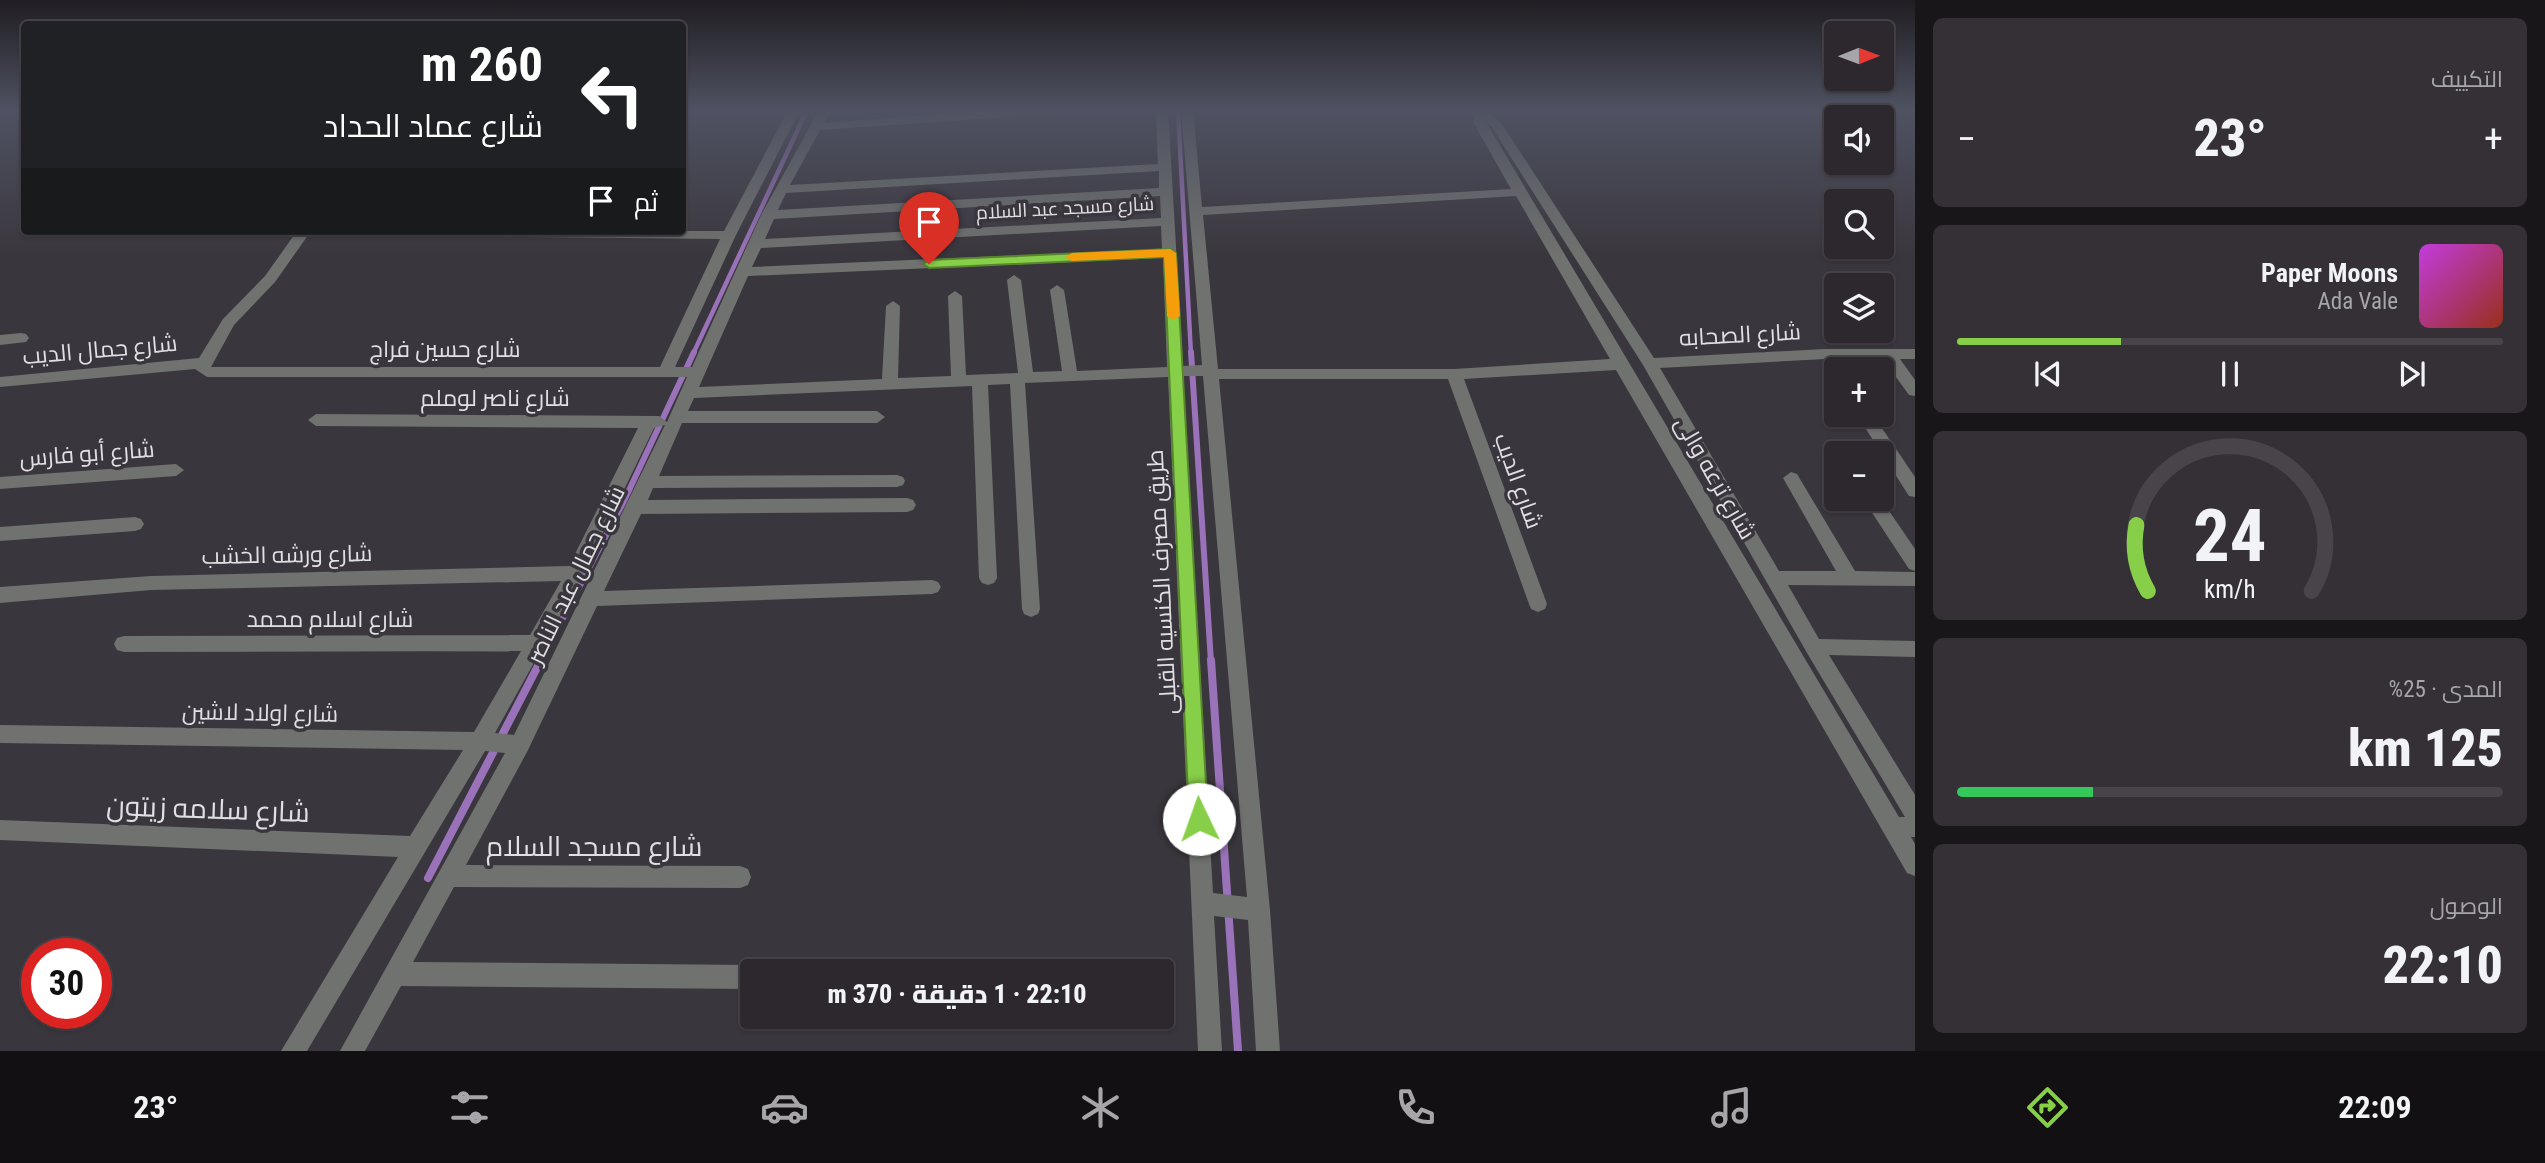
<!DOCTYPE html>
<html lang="ar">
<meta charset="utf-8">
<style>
:root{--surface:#2c282e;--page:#343036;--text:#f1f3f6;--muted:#a6a6aa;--line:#48444a;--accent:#88cf49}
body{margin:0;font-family:"Roboto Condensed",Cairo,sans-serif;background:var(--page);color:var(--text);direction:rtl;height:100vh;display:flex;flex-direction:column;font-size:26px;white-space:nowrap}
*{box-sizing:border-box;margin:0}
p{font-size:23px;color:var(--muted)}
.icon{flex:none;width:38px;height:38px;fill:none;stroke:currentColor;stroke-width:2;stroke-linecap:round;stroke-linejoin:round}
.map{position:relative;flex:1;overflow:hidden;direction:ltr}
.details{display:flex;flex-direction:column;gap:18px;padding:18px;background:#181619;width:630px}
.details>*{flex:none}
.top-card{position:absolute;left:21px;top:21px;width:665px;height:214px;border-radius:7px;box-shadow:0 2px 5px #0004,0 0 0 2px var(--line);direction:rtl;background:#202124;color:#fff;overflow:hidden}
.needle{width:46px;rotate:89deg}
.fabs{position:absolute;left:1824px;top:21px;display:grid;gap:14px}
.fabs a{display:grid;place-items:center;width:70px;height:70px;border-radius:7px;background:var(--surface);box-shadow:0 2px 5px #0004,0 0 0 2px var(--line);font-size:35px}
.speed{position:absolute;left:21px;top:938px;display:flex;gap:14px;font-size:35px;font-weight:700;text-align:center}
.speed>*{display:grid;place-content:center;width:91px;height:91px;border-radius:50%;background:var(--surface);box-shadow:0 2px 5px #0004,0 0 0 2px var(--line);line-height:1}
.speed .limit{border:10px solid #d22;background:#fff;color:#111}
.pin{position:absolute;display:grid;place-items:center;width:60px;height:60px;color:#fff;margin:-72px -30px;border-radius:50% 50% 50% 0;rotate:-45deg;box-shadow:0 0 7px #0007}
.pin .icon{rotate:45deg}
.me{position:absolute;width:77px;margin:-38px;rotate:357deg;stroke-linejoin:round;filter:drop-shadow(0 0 5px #0008)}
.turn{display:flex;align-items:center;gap:24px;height:147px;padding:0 28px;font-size:32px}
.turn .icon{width:91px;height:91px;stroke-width:2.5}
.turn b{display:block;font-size:49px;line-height:60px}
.then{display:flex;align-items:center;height:66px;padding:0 28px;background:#0003;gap:14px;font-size:26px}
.big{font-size:52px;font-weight:800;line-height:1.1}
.details .card{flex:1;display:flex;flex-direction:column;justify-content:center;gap:10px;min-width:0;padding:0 24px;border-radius:10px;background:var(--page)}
.details .dial{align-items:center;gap:0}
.dial svg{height:182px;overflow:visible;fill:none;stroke:var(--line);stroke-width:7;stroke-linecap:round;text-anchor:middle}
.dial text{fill:var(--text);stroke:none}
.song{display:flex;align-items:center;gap:21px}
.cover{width:84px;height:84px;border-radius:10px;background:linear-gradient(135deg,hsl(290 70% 55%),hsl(10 70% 35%))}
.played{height:7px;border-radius:4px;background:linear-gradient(90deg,var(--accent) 30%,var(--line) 30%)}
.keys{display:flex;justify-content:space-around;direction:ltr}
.heat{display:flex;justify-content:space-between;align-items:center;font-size:38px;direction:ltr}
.charge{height:10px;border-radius:5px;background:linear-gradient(90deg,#34c759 25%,var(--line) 0)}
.trip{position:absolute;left:740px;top:959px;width:434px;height:70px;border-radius:7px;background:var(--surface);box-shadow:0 2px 5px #0004,0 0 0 2px var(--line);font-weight:800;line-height:70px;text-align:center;direction:rtl}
.menu{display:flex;height:112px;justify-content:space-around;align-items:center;background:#121012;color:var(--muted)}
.menu .icon{width:49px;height:49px}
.menu .on{color:var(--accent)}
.menu b{font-size:32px;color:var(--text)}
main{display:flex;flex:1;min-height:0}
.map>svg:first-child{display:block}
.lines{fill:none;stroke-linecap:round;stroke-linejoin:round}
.stream-far2{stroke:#9a72ba;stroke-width:4.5}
.stream-far1{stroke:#9a72ba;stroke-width:6}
.stream{stroke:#9a72ba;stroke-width:8}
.minor{fill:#70726f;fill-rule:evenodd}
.route{fill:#88cf49;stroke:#58872f;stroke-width:2}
.slow{fill:#f59e0b}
.labels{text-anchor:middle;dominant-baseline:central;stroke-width:7;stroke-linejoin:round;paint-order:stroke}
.far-street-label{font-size:19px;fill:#e1dfe3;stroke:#3a363d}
.street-label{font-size:23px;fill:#e1dfe3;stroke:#3a363d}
.near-street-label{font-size:28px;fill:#e1dfe3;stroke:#3a363d}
</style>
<main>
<section class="details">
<div class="card"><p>التكييف</p>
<div class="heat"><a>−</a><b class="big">23°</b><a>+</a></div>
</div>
<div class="card">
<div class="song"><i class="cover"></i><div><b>Paper Moons</b><p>Ada Vale</p></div></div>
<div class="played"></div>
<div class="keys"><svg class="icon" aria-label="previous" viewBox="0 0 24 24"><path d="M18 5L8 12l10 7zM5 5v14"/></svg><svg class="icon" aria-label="pause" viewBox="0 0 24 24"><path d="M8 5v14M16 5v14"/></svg><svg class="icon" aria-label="next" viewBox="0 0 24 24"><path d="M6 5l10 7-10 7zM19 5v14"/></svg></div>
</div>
<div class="card dial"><svg viewBox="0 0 100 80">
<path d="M14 69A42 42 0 1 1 86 69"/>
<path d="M14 69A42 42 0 0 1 9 40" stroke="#88cf49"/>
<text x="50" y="56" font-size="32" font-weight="700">24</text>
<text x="50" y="72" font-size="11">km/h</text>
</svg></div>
<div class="card"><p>المدى · 25%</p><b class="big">125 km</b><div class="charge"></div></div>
<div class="card"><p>الوصول</p><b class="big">22:10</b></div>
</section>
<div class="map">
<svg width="1915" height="1051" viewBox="0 0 1915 1051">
<rect width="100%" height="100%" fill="#3a363d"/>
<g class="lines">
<path class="stream-far2" d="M 1178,110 L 1191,354
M 693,354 L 807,110"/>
<path class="stream-far1" d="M 1191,352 L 1211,662
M 540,662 L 624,501 L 694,352"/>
<path class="stream" d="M 1211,660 L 1238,1051
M 428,878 L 541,660"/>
<path class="minor" d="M 788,110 L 800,110 L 736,235 L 675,367 L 692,367 L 761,215 L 819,110 L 831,110 L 824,123 L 995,110 L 1055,110 L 1049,114 L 820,130 L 790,185 L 1158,164 L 1156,110 L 1168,110 L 1183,366 L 1202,365 L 1181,110 L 1193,110 L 1202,207 L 1511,189 L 1474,124 L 1474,114 L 1471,110 L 1485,110 L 1502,124 L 1654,358 L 1825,349 L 1915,349 L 1915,359 L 1900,359 L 1915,380 L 1915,396 L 1909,395 L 1883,359 L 1825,359 L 1660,368 L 1779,571 L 1836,571 L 1783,478 L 1791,472 L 1797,474 L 1855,571 L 1915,572 L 1915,586 L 1788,585 L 1819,639 L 1915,641 L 1915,657 L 1829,655 L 1915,795 L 1915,837 L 1911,837 L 1915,844 L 1915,876 L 1907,873 L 1616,370 L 1464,379 L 1547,604 L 1545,609 L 1538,612 L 1531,609 L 1529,604 L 1448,379 L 1219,379 L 1270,910 L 1280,1051 L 1256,1051 L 1248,920 L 1214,916 L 1222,1051 L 1198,1051 L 1168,377 L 1025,383 L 1040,609 L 1038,614 L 1031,617 L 1024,614 L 1022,609 L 1010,384 L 988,385 L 997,578 L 994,583 L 988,585 L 982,583 L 979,578 L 972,386 L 694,398 L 688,411 L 877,411 L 885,417 L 877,423 L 682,423 L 659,476 L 897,475 L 903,477 L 905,481 L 903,485 L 897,487 L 653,488 L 648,500 L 907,498 L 913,500 L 916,505 L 913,510 L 907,512 L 641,514 L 604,591 L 932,580 L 938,582 L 941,587 L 938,592 L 932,594 L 597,606 L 527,752 L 466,865 L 740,866 L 748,869 L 751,877 L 748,885 L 740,888 L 454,887 L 413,962 L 752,965 L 761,971 L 752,971 L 752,989 L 401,986 L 365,1051 L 340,1051 L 505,753 L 485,751 L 307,1051 L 281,1051 L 398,857 L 0,840 L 0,820 L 410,836 L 463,750 L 0,743 L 0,725 L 474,732 L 521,651 L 124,652 L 117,650 L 114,644 L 117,638 L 124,636 L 530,635 L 561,581 L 151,590 L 0,603 L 0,587 L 151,576 L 569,566 L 638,428 L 316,426 L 308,420 L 316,414 L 659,416 L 667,422 L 687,377 L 207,377 L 195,369 L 0,387 L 0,377 L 199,358 L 223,319 L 265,276 L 297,231 L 311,231 L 275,282 L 234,325 L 211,367 L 660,367 L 720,239 L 337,235 L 330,231 L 724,231 ZM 1486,122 L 1491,126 L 1643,365 L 1807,653 L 1905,817 L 1899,817 ZM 1159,171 L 1159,188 L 778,210 L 786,193 ZM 1160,196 L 1161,218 L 765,239 L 774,219 ZM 1516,196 L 1610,359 L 1454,369 L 1218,369 L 1203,215 ZM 1161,226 L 1162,249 L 752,267 L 761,248 ZM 1163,258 L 1167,367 L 1077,371 L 1064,290 L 1057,285 L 1050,290 L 1062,371 L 1033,372 L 1021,280 L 1014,275 L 1007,280 L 1018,373 L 966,375 L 962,296 L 955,291 L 948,296 L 951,376 L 898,378 L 900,306 L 893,301 L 886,306 L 882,379 L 699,387 L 748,276 ZM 1183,376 L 1203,376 L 1247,897 L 1213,893 ZM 665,425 L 514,735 L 495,733 L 581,578 L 654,428 Z
M 21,333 L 26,334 L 29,338 L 26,342 L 0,345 L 0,335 Z
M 1857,415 L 1873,415 L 1915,477 L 1915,497 L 1909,496 Z
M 176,464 L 184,470 L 176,476 L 0,489 L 0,477 Z
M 1863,499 L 1881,499 L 1915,549 L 1915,571 L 1909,569 Z
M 135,517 L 141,519 L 144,524 L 141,529 L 135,531 L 0,541 L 0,527 Z"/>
</g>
<linearGradient id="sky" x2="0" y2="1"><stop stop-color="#201e22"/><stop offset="0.43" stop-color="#4f5262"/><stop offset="1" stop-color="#4f5262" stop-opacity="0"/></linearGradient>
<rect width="1915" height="257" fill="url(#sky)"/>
<path class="route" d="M 1170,249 L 1176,253 L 1208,819 L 1205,825 L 1199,828 L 1192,825 L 1189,819 L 1164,257 L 929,268 L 923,264 L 929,260 Z"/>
<path class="slow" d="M 1170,249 L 1176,253 L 1180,316 L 1173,320 L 1167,316 L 1164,257 L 1072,261 L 1065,257 L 1072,253 Z"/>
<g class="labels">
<g class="far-street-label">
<text transform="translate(1065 208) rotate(-3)">شارع مسجد عبد السلام</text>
</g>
<g class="street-label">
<text transform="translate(1740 335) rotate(-3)">شارع الصحابه</text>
<text x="445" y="349">شارع حسين فراج</text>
<text transform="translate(100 350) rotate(-5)">شارع جمال الديب</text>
<text x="495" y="398">شارع ناصر لوملم</text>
<text transform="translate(87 454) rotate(-4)">شارع أبو فارس</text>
<text transform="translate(1715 478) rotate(60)">شارع ترعه والى</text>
<text transform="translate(1518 481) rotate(70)">شارع الديب</text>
<text transform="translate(287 555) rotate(-1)">شارع ورشه الخشب</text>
<text transform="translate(576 575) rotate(-64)">شارع جمال عبد الناصر</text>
<text transform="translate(1162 582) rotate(-93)">طريق مصرف الكنسيه القبلى</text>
<text x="330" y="619">شارع اسلام محمد</text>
<text transform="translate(260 713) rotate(1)">شارع اولاد لاشين</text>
</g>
<g class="near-street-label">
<text transform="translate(208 809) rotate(2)">شارع سلامه زيتون</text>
<text x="594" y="846">شارع مسجد السلام</text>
</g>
</g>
</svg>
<div class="fabs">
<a><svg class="needle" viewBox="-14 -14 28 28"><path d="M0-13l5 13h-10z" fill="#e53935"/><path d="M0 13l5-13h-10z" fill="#a6a6aa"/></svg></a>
<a><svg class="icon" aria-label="sound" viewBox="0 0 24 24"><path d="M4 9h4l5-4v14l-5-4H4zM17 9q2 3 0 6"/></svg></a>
<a><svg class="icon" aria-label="search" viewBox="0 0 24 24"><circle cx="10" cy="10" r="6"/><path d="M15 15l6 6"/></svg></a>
<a><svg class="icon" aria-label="layers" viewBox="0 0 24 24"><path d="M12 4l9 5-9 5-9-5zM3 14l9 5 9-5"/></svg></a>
<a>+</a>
<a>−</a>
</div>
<div class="speed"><div class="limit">30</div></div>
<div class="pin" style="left:929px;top:264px;background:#d93025"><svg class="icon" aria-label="arrive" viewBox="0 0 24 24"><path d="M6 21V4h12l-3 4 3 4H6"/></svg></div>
<svg class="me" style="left:1199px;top:819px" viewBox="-20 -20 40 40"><circle r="19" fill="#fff"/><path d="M0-13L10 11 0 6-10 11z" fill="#88cf49"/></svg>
<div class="trip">22:10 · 1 دقيقة · 370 m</div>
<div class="top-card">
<div class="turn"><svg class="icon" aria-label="left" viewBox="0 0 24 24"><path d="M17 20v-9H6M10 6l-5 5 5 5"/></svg><div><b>260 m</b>شارع عماد الحداد</div></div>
<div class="then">ثم<svg class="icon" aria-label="arrive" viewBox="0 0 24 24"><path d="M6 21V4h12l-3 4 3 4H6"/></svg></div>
</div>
</div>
</main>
<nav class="menu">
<b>22:09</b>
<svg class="icon on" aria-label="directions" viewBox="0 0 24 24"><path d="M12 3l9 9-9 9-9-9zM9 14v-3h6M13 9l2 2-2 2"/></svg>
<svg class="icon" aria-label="music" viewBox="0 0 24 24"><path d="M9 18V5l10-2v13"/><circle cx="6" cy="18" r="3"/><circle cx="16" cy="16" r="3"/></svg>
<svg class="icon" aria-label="phone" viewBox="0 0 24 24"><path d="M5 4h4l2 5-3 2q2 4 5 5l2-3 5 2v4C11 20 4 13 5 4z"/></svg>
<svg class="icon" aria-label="climate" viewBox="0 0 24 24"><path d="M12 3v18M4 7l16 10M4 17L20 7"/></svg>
<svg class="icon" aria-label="car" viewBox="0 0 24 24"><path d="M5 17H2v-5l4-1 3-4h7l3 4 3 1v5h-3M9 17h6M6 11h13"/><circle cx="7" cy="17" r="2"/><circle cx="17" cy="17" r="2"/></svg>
<svg class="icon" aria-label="filters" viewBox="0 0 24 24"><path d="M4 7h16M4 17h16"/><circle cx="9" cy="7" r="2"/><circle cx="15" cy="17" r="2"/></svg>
<b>23°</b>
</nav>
